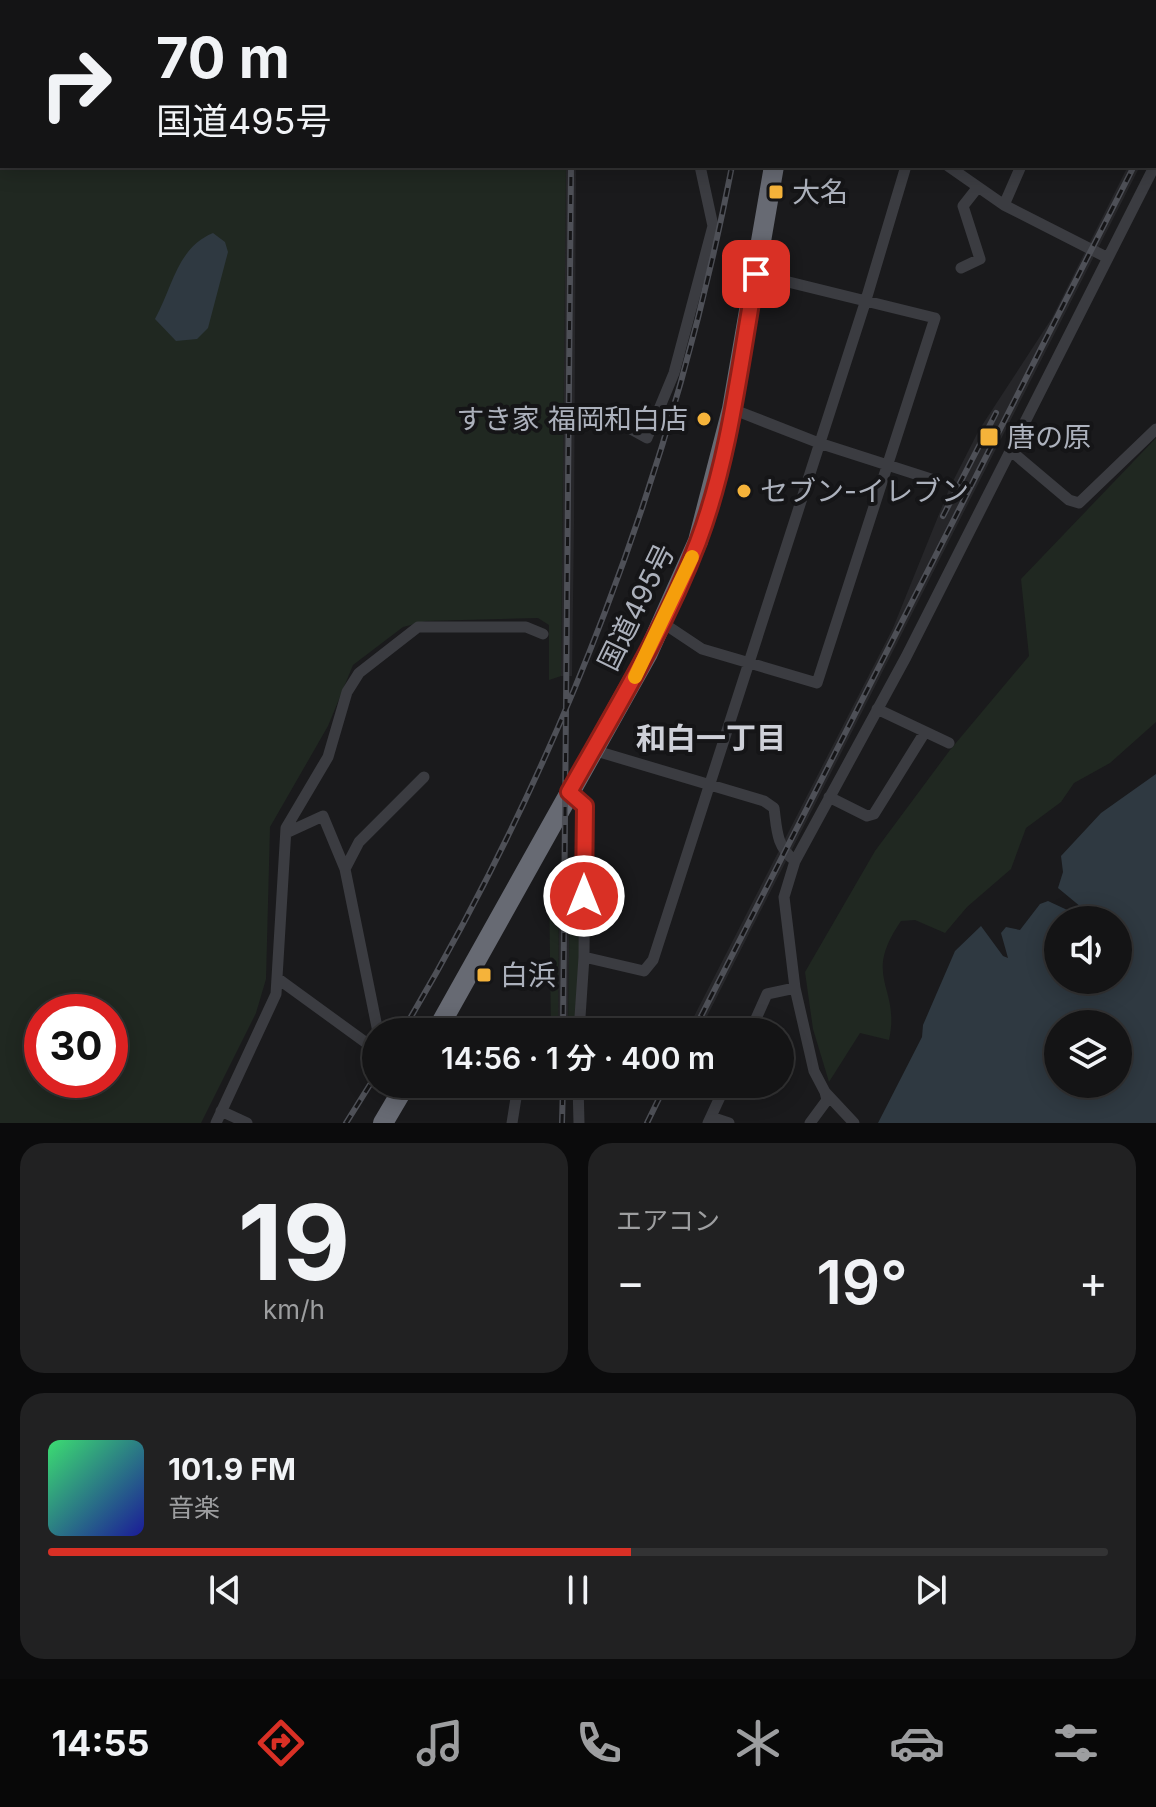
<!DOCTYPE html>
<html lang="ja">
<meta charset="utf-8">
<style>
:root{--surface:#141415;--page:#212122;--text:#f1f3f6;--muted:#9d9ea0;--line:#333334;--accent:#d93025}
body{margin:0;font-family:Inter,"Noto Sans JP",sans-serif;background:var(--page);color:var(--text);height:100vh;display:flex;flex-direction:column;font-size:30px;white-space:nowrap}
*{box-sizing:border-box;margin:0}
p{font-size:26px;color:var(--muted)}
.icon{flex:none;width:44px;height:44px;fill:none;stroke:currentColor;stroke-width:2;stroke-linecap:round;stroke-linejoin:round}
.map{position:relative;height:1123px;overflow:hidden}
.side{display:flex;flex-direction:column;gap:20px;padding:20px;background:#0b0b0c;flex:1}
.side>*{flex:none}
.banner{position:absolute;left:0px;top:0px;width:1156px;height:168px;box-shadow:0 4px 20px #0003,0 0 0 2px var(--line);background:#141415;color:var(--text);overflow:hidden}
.tools{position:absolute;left:1044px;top:906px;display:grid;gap:16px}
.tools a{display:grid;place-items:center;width:88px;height:88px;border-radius:50%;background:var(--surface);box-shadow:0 4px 20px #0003,0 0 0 2px var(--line);font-size:40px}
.speed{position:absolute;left:24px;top:994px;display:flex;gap:16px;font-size:40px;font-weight:700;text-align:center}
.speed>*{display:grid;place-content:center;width:104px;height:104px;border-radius:50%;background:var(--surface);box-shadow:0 4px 20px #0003,0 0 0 2px var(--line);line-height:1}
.speed .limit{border:12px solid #d22;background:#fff;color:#111}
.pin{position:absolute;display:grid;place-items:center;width:68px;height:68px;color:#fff;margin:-34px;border-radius:16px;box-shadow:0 4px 12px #0006}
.me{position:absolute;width:88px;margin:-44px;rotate:0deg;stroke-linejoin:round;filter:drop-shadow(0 0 6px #0008)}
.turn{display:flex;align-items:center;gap:28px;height:168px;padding:0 24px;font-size:36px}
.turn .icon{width:104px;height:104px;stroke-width:2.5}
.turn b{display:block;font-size:56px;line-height:68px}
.big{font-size:60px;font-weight:600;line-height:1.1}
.side .widget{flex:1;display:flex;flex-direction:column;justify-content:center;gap:12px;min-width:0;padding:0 28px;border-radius:24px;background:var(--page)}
.side .dial{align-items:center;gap:0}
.dial b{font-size:104px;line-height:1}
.song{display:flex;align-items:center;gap:24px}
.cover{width:96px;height:96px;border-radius:12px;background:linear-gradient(135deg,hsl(140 70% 55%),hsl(240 70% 35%))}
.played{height:8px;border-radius:4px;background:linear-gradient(90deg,var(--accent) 55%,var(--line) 55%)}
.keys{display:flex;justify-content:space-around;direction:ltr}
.heat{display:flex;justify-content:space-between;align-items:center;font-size:44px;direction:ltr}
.side .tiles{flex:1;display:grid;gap:20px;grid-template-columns:1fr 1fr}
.widget:last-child{grid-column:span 2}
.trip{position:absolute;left:362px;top:1018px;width:432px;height:80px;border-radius:40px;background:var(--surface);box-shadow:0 4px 20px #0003,0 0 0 2px var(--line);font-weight:600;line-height:80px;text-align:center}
.menu{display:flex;height:128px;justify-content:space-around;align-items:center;background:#080808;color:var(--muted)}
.menu .icon{width:56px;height:56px}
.menu .active{color:var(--accent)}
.menu b{font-size:36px;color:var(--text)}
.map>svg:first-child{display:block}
.built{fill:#262629}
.green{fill:#202821;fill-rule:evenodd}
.water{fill:#2f3941;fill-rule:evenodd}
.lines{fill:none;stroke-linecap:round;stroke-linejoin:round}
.street{stroke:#3b3c41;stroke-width:11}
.highway{stroke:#676a73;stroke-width:20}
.rail-casing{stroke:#4e5057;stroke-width:6}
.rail{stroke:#151517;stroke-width:3;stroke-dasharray:9;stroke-linecap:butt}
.route-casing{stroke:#8d1f18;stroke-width:20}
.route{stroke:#d93025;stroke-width:14}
.slow{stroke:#f59e0b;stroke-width:14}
.poi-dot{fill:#f5b33a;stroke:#151517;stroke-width:3}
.labels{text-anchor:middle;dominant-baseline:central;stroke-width:8;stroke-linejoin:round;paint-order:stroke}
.poi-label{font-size:28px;fill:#acb1bc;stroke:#151517;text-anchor:start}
.street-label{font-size:28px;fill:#acb1bc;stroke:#151517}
.neighbourhood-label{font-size:30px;font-weight:bold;fill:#ced0d8;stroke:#151517}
</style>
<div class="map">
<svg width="1156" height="1123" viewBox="0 0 1156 1123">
<rect width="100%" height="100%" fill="#1a1a1c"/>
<path class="built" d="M 566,166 L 576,166 L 574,525 L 572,676 L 561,676 Z
M 1128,166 L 1140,166 L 699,1032 L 686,1032 L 893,628 L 950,487 L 979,430 L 1052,318 Z
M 559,883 L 570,883 L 568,1032 L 558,1032 Z"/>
<path class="green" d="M 0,0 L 567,0 L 2,2 L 2,166 L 566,166 L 561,676 L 549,680 L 549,625 L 538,618 L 426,621 L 403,627 L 353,665 L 328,726 L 270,827 L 266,979 L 256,1013 L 201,1123 L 0,1123 ZM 42,1012 L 110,1012 L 110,1080 L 42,1080 Z
M 1156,438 L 1156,722 L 1110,763 L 1074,783 L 1061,802 L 1026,828 L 1011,869 L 967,907 L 945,933 L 915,920 L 901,921 C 861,979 901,986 889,1040 L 860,1033 L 829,1082 L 813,1029 L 805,972 L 875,851 L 950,750 L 1029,656 L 1021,579 Z
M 574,862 L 583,863 L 576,1032 L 568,1032 L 570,883 Z
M 549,881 L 559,883 L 558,1032 L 551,1032 Z"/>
<path class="water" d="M 213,233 L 225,242 L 228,252 L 208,328 L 197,339 L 176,341 L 155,319 C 173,286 177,248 213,233 Z
M 1156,774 L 1156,1123 L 878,1123 L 922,1037 L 923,1025 L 955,951 L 981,926 L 1003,956 L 1008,958 L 1001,933 L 1006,927 L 1020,930 L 1040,904 L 1048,901 L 1078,915 L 1083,913 L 1081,907 L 1058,888 L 1063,872 L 1061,856 L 1101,813 ZM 1058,920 L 1118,920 L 1118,980 L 1058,980 ZM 1058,1024 L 1118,1024 L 1118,1084 L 1058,1084 Z"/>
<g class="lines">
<path class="street" d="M 700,0 L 703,2
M 903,0 L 950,2
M 1054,0 L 1056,2
M 748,2 L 748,0
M 891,2 L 892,0
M 979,2 L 990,0
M 948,166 L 1004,205 L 1108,258
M 1004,205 L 1021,166
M 961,268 L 980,259 L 963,206 L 978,187
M 732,409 L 819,443 L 934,480
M 609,417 L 647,438 L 674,373 L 713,226 L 700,166
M 1011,451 L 1069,500 L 1079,503 L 1156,429
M 663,623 L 702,649 L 817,683 L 935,318 L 756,274
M 877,709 L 949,743
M 593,750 L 764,801 L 774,808 C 777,830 776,846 795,861
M 569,792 L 585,806 L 584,957 L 579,1032
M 829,797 L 867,816 L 874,814 L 925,732
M 286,833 L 323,816 L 345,869 L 378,1032
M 345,869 L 359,842 L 424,777
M 584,957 L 644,971 L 653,960 L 865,303 L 906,166
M 277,978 L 376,1050
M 750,1032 L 767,994 L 795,988
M 484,1084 L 512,1093 L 516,1098 L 512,1123
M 578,1084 L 579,1123
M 221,1111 L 247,1123
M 711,1117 L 729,1123
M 216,1123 L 276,994 L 286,828 L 328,757 L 347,692 L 359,673 L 418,627 L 526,627 L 543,634
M 708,1123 L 726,1084
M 810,1123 L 827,1100 L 825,1092
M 854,1123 L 825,1092 L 814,1071 L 795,988 L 784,897 L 795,861 L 906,657 L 1156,163"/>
<path class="highway" d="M 799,2 L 800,0
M 436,1032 L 648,653 L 698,541 L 732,409 L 774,166
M 383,1123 L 406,1084"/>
<g class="rail-casing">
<path id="rail" d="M 572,2 L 572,0
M 768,2 L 768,0
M 1154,127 L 1156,123
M 943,516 L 996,413
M 402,1032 C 561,765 673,471 732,166
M 563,1032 L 571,166
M 693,1032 L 1134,166
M 346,1123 L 376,1075
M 562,1123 L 563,1084
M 647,1123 L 666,1084"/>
</g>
<use href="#rail" class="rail"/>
</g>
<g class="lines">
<g class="route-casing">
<path id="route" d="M 584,896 L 585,806 L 569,792 C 615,710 664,631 698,542 C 730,457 740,363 756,274"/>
</g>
<use href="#route" class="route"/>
<path class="slow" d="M 635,677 L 692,557"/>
</g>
<g class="poi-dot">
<rect x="768" y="184" width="16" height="16" rx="4"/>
<circle cx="704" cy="419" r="8"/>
<rect x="979" y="427" width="20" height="20" rx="4"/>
<circle cx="744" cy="491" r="8"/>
<rect x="476" y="967" width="16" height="16" rx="4"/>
</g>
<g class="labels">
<g class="poi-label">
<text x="792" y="192">大名</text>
<text x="688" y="419" text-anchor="end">すき家 福岡和白店</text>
<text x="1007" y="437">唐の原</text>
<text x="760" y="491">セブン-イレブン</text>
<text x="500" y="975">白浜</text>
</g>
<g class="street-label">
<text transform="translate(636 607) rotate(-64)">国道495号</text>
</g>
<g class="neighbourhood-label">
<text x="711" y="738">和白一丁目</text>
</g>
</g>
</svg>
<div class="tools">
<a><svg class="icon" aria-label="sound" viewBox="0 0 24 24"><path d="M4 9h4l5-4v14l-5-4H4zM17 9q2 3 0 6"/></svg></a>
<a><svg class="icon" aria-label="layers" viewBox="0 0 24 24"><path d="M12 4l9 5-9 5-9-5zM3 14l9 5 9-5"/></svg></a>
</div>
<div class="speed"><div class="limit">30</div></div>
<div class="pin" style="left:756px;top:274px;background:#d93025"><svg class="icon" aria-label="arrive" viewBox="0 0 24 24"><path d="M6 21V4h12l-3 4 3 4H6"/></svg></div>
<svg class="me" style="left:584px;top:896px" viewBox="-20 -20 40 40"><circle r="17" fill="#d93025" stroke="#fff" stroke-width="3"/><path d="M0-11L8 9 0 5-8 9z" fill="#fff"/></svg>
<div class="trip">14:56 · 1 分 · 400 m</div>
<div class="banner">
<div class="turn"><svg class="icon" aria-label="right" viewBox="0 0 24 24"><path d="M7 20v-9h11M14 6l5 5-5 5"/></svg><div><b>70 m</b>国道495号</div></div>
</div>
</div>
<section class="side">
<div class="tiles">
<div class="widget dial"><b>19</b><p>km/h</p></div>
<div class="widget"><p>エアコン</p>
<div class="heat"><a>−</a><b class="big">19°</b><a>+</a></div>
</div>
<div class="widget">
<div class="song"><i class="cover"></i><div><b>101.9 FM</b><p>音楽</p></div></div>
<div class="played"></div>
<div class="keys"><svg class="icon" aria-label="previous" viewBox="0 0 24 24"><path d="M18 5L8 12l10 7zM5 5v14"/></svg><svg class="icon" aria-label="pause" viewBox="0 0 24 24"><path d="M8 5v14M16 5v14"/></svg><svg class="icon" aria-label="next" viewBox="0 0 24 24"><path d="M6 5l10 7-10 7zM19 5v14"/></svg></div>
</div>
</div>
</section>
<nav class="menu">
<b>14:55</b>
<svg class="icon active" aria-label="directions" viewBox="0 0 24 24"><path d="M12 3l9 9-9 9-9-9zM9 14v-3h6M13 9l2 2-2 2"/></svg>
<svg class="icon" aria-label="music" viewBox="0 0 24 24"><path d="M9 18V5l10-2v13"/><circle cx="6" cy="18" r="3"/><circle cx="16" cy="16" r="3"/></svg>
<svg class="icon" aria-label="phone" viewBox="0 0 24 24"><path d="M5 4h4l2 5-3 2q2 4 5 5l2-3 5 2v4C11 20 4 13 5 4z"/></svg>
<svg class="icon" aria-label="climate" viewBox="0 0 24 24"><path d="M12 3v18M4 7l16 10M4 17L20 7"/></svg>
<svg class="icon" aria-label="car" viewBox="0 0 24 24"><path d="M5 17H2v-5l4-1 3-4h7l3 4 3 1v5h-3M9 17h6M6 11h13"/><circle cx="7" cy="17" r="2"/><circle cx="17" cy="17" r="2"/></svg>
<svg class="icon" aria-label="filters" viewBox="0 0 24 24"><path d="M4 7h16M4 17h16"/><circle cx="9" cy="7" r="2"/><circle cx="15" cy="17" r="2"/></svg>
</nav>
